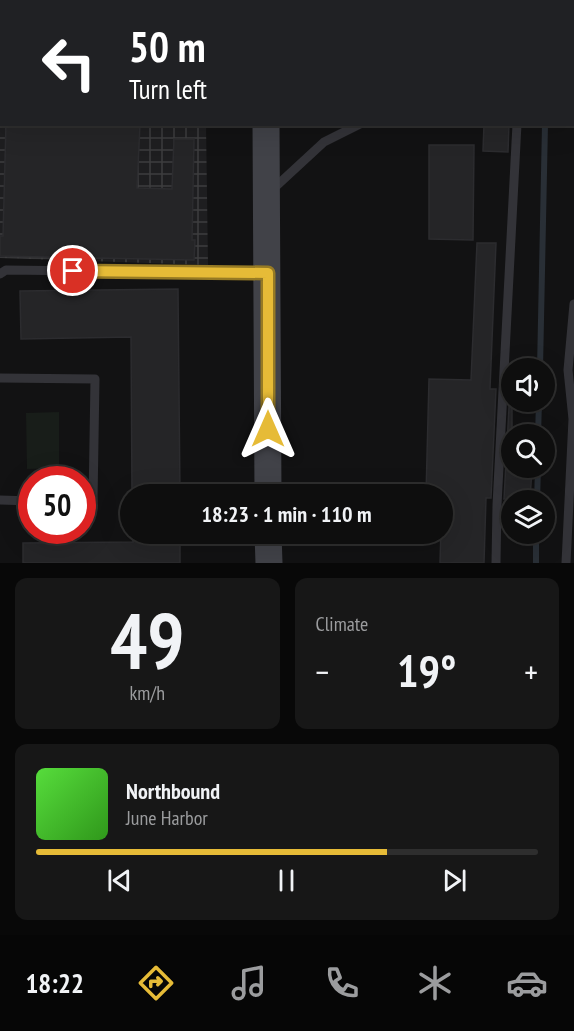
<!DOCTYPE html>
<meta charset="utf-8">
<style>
:root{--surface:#0e0e0e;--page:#171717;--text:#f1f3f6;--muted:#9b9c9e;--line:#2e2e2e;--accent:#e6bb37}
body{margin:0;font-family:"PT Sans Narrow",sans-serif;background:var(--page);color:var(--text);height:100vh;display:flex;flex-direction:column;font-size:22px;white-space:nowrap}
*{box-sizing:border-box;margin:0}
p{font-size:20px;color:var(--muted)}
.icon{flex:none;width:33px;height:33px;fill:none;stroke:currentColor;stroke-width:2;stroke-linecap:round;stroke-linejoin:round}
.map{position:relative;height:563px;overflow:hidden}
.sheet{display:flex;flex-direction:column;gap:15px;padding:15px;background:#080808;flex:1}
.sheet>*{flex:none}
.top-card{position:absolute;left:0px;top:0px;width:574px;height:126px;box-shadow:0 6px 24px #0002,0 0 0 2px var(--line);background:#202124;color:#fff;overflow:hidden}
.fabs{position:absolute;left:501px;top:358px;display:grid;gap:12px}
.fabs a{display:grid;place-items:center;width:54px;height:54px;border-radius:50%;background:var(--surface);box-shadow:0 6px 24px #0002,0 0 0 2px var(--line);font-size:30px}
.speed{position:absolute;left:18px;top:466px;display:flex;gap:12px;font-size:30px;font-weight:700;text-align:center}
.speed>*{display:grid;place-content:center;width:78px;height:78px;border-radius:50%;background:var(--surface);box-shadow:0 6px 24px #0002,0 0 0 2px var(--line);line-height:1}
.speed .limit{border:9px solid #d22;background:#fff;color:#111}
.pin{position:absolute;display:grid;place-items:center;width:51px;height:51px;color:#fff;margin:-26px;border:3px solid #fff;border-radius:50%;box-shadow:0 2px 6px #0007}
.me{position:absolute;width:66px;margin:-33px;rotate:0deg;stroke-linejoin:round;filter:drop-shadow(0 0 4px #0008)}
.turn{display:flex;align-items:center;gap:21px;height:126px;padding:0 30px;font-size:27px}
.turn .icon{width:78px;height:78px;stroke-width:2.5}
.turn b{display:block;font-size:42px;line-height:51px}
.big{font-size:45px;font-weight:700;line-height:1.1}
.sheet .tile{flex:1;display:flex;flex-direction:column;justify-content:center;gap:9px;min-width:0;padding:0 21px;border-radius:12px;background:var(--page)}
.sheet .dial{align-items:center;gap:0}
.dial b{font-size:78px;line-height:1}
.song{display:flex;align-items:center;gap:18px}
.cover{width:72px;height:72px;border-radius:9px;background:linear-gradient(135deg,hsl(110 70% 55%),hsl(110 70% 35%))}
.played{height:6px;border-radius:3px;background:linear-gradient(90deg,var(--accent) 70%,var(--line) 70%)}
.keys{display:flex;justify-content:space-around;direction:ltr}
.heat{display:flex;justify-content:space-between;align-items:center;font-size:33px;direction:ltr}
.sheet .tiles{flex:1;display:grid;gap:15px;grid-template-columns:1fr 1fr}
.tile:last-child{grid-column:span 2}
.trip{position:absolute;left:120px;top:484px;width:333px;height:60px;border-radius:30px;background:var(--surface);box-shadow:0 6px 24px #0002,0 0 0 2px var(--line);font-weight:700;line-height:60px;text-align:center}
.menu{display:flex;height:96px;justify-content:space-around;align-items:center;background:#060606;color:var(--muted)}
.menu .icon{width:42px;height:42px}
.menu .active{color:var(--accent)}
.menu b{font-size:27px;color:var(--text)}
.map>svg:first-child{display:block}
.industrial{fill:url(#industrial-grid)}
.park{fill:#181d19}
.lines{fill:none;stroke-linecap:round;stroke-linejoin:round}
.stream{stroke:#292f36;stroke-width:6}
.building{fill:#252527;stroke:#2c2c2f;stroke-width:1.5}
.service{stroke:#333338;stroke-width:9}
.secondary{stroke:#414248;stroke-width:27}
.route-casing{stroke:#967a24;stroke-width:15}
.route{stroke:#e6bb37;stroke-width:10}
</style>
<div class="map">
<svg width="574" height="563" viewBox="0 0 574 563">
<defs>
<pattern id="industrial-grid" width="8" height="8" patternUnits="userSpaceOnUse" patternTransform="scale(1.5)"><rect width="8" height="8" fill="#1e1e20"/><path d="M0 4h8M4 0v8" fill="none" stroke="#3c3c3e"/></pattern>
</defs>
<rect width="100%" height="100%" fill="#121213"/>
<path class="industrial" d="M 0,0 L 205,0 L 2,2 L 2,124 L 206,125 L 208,265 L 0,258 Z"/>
<path class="park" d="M 59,412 L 59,468 L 27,469 L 26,413 Z"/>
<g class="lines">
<path class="stream" d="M 547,2 L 547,0
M 540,369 L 545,124
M 538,435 L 539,402
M 537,501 L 538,468
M 536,563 L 536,534"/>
</g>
<path class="building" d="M 6,124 L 140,124 L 137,188 L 172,189 L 174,139 L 194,139 L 192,240 L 195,240 L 194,260 L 0,256 L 0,236 L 3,236 Z
M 484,124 L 509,124 L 508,152 L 483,151 Z
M 429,145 L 474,145 L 473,240 L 429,239 Z
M 477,243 L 496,243 L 490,389 L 496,389 L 491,498 L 486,498 L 484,563 L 440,563 L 442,495 L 426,495 L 429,379 L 471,380 Z
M 178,289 L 180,495 L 132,495 L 131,337 L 21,339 L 20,291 Z
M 510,389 L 512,389 L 512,468 L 532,468 L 530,500 L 504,499 Z
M 133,534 L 180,534 L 180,563 L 23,563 L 23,543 L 133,542 Z"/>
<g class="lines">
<path class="service" d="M 282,0 L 284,2
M 524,2 L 524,0
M 0,8 L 2,8
M 0,72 L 2,73
M 272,190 L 324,142 L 360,124
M 0,274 L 6,270 L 263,273
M 0,378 L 95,379 L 93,501 L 82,501
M 0,500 L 32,501
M 496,563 L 497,505 L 517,124
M 566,563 L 573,419 L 568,370 L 574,304"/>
<path class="secondary" d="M 264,0 L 264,2
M 266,124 L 268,495
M 268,534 L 269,563"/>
</g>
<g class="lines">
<g class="route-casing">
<path id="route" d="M 73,271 L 268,273 L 268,429"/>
</g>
<use href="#route" class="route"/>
</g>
</svg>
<div class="fabs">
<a><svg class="icon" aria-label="sound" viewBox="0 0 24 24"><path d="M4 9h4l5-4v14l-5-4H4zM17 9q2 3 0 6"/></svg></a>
<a><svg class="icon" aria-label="search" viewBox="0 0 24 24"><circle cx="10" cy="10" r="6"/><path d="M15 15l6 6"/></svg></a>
<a><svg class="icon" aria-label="layers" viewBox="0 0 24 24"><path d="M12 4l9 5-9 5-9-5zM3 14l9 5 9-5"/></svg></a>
</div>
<div class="speed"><div class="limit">50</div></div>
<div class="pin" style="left:73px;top:271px;background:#d93025"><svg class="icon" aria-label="arrive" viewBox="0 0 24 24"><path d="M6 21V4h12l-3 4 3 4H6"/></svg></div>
<svg class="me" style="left:268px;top:429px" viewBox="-20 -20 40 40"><path d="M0-17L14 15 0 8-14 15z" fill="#e6bb37" stroke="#fff" stroke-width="4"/></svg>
<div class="trip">18:23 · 1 min · 110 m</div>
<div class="top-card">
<div class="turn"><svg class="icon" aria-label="left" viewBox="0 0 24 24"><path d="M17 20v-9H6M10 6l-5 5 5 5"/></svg><div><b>50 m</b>Turn left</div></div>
</div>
</div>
<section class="sheet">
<div class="tiles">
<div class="tile dial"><b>49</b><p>km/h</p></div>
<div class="tile"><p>Climate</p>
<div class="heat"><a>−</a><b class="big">19°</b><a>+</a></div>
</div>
<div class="tile">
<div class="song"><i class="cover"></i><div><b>Northbound</b><p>June Harbor</p></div></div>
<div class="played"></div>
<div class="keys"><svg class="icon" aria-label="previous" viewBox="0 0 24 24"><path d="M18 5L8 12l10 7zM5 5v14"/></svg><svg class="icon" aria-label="pause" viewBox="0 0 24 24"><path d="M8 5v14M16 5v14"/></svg><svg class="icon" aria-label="next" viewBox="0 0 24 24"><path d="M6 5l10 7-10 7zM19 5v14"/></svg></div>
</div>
</div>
</section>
<nav class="menu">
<b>18:22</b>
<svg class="icon active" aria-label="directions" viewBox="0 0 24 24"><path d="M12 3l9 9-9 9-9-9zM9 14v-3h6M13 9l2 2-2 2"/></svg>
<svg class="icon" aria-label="music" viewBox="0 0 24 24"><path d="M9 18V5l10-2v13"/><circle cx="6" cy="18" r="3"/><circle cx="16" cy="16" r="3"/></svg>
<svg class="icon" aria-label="phone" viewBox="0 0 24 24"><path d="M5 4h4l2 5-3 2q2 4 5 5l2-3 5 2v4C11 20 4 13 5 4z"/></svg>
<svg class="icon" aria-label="climate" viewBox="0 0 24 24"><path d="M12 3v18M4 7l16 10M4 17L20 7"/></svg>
<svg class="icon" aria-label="car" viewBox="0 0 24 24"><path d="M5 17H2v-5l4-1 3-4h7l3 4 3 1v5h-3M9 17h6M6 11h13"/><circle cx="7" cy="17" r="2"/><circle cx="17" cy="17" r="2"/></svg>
</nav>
